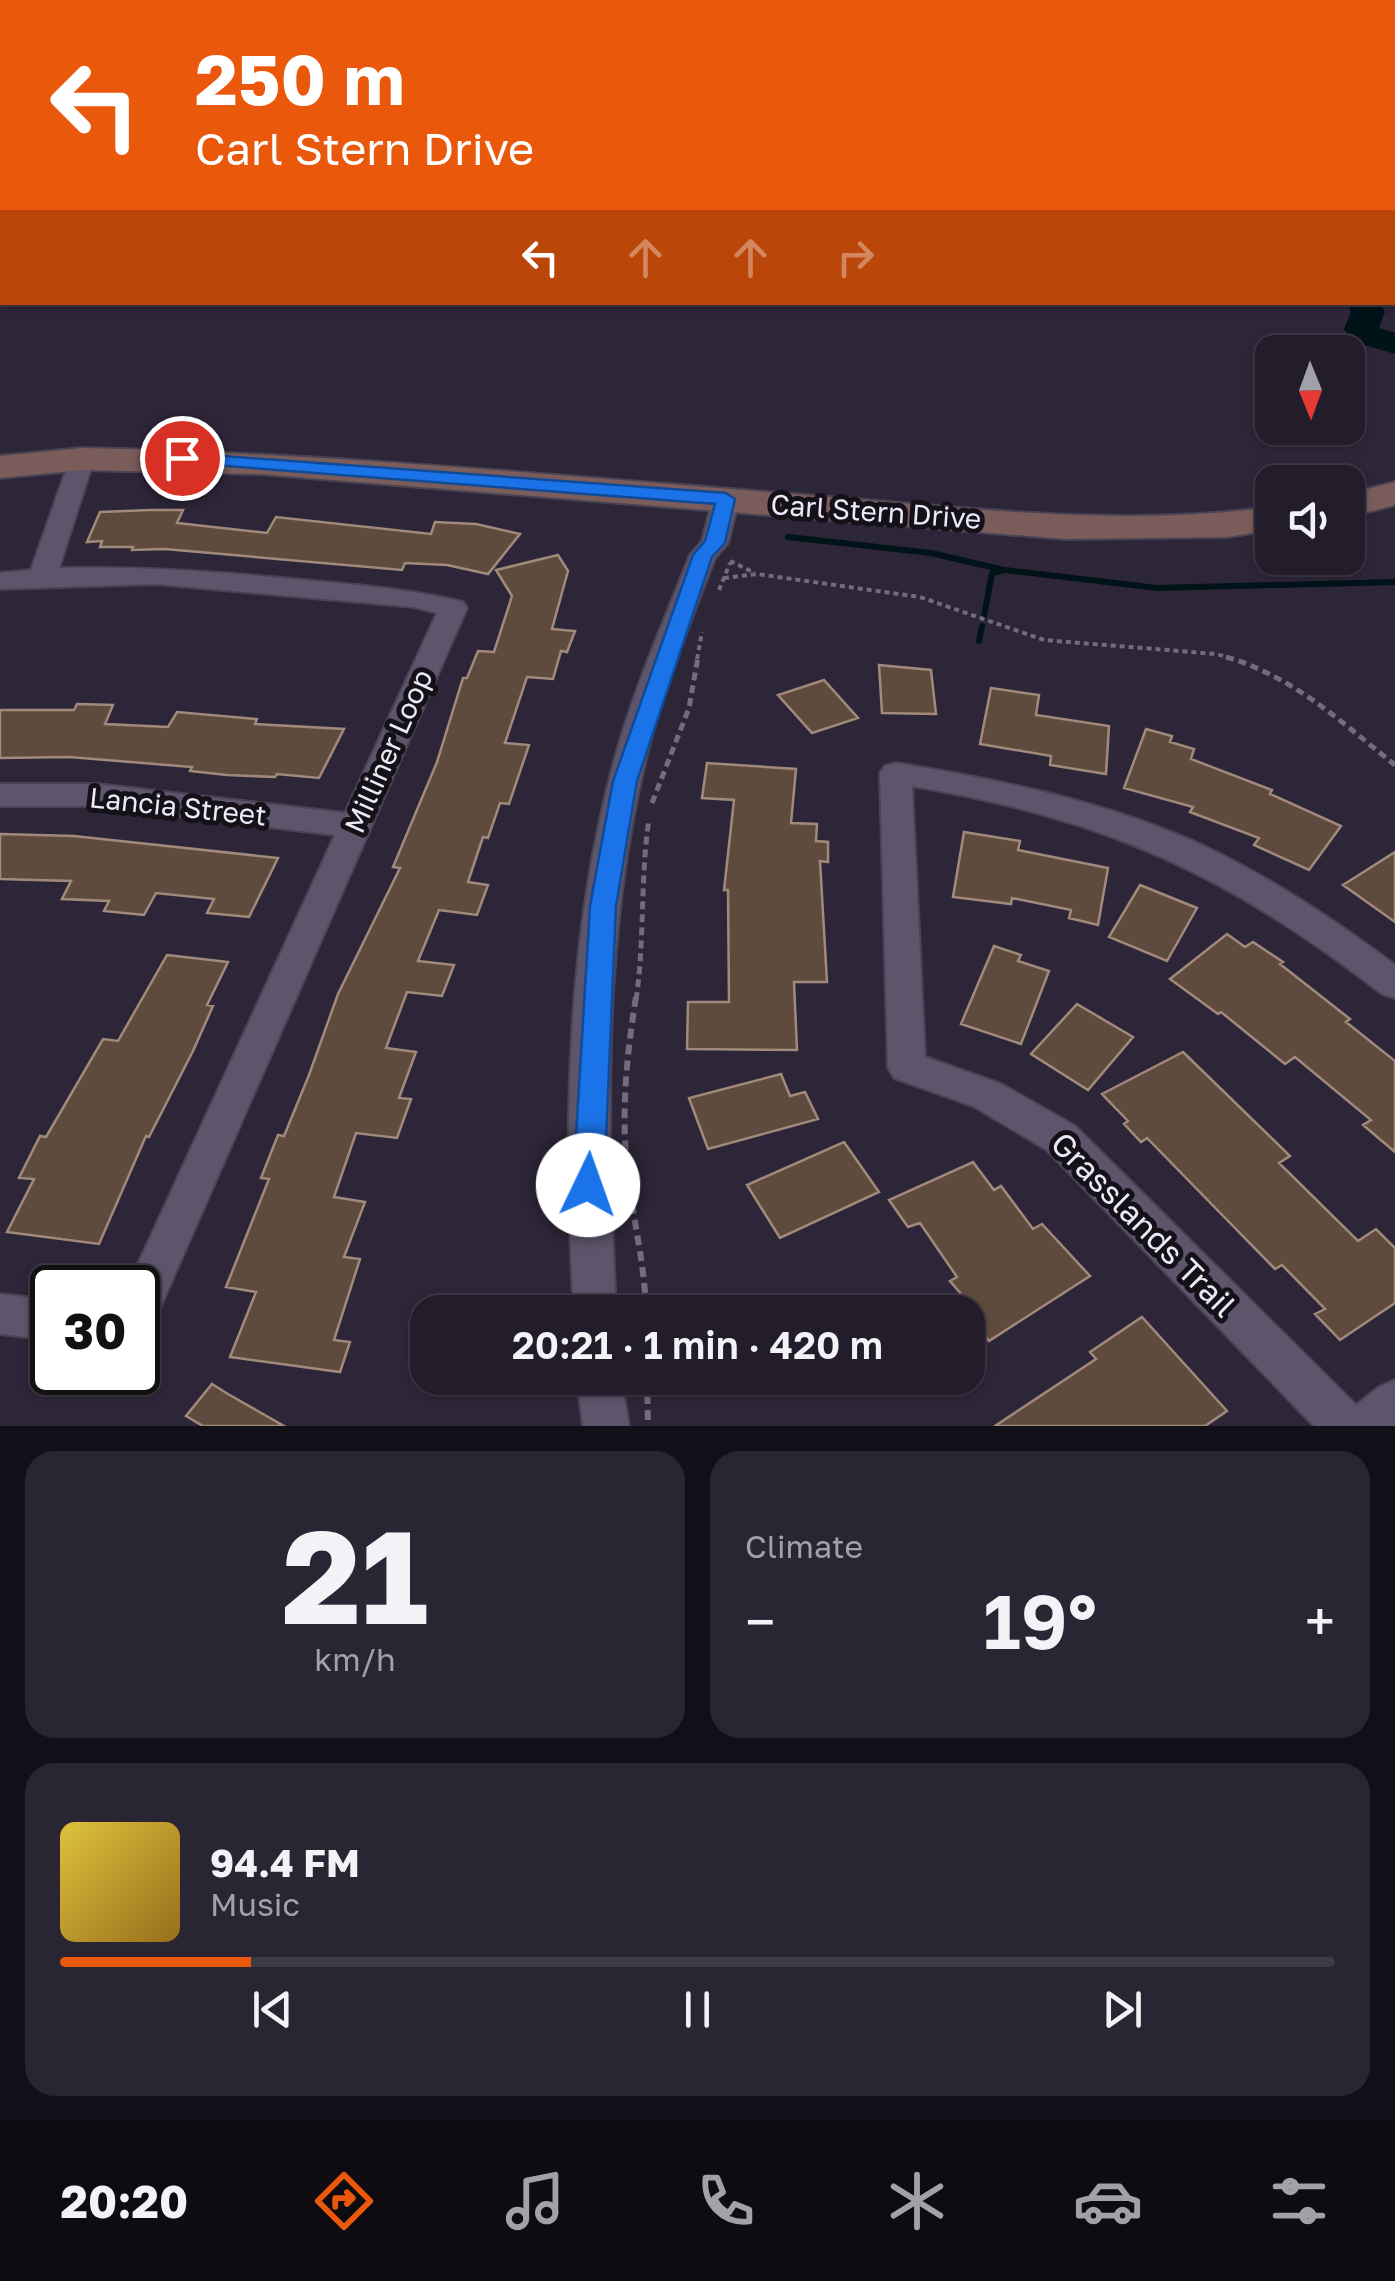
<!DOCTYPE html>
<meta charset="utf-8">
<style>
:root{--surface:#221c2b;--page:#2a2533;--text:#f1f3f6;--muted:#a2a1a9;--line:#3f3a47;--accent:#ea580c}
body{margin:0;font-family:"Golos Text",sans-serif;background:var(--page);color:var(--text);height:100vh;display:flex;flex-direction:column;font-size:38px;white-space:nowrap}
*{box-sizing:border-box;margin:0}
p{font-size:32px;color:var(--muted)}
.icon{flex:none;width:55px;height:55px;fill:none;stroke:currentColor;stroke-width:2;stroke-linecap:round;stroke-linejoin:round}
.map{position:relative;height:1426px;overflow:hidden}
.sheet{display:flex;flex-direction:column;gap:25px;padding:25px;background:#130f18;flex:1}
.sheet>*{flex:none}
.hud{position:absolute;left:0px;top:0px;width:1395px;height:305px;box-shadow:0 2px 8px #0004,0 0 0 2px var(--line);background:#ea580c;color:#fff;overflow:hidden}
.needle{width:65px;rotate:179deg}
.fabs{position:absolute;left:1255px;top:335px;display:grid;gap:20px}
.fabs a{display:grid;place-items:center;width:110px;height:110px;border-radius:20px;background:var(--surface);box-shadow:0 2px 8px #0004,0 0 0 2px var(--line);font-size:50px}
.speed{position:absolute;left:30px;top:1265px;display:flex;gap:20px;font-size:50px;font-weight:700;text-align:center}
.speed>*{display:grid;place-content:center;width:130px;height:130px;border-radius:50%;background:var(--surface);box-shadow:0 2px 8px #0004,0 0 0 2px var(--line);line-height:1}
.speed .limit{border:5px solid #111;border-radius:15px;background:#fff;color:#111}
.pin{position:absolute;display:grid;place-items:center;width:85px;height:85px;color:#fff;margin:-42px;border:5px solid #fff;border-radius:50%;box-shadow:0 2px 10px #0007}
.me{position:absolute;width:110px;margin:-55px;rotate:3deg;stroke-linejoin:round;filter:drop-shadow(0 0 8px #0008)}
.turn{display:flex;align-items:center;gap:35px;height:210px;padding:0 30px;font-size:45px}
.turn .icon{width:130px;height:130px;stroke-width:2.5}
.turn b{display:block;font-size:70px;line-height:85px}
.lanes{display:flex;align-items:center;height:95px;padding:0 30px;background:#0003;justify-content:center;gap:50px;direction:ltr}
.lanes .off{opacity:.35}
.big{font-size:75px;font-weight:600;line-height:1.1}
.sheet .tile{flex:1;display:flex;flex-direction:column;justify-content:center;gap:15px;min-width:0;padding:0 35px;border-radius:30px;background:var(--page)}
.sheet .dial{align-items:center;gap:0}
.dial b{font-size:130px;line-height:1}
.song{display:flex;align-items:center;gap:30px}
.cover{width:120px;height:120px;border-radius:15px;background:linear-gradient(135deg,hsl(50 70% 55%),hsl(40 70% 35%))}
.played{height:10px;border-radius:5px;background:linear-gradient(90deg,var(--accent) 15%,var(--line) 15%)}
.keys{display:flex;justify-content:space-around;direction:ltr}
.heat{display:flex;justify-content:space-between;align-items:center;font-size:55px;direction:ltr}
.sheet .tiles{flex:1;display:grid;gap:25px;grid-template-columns:1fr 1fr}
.tile:last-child{grid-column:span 2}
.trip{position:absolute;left:410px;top:1295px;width:575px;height:100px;border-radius:30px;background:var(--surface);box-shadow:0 2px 8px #0004,0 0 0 2px var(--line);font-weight:600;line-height:100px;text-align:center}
.menu{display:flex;height:160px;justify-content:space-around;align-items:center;background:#0e0b11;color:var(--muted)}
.menu .icon{width:70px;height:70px}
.menu .active{color:var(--accent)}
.menu b{font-size:45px;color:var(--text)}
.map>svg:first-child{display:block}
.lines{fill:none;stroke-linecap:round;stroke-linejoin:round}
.stream{stroke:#001318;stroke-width:6}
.river{fill:#001318;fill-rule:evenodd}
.building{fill:#5f4b3d;stroke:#a18a7b;stroke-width:2.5}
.street-casing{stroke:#494353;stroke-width:4}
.secondary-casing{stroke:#494353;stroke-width:4}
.path-far2{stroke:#726c7d;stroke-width:4;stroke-dasharray:5 4;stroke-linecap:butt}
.path-far1{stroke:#726c7d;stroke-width:5;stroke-dasharray:8 5;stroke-linecap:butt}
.path{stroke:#726c7d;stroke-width:6;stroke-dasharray:10 6;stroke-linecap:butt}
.street{fill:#5d556b;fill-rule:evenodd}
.secondary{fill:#7a5d5a;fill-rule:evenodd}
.route{fill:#1a73e8;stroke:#114b97;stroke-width:2.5}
.labels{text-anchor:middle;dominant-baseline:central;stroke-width:10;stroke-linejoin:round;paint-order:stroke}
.street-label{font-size:28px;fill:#ece8f5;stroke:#141119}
.near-street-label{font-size:32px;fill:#ece8f5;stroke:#141119}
</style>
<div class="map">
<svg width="1395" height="1426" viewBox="0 0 1395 1426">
<rect width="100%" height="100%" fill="#2d2639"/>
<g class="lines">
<path class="stream" d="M 788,537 L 931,553 L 1000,569
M 984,616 L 992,573 L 1005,570 L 1157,588 L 1395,582
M 979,641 L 982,626"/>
<path class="river" d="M 1347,302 L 1380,302 L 1385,312 L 1379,328 L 1395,333 L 1395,354 L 1354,342 L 1344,329 L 1351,312 Z"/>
</g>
<path class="building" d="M 151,510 L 183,510 L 177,523 L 267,533 L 276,517 L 431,534 L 435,522 L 476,524 L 520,534 L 488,574 L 447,565 L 405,563 L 402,570 L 165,549 L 132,550 L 133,547 L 100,547 L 102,541 L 87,542 L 100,512 Z
M 558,555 L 568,571 L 552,629 L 575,631 L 567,652 L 561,651 L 553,679 L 527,677 L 505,743 L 529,745 L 509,804 L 500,803 L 488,838 L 483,837 L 468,882 L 488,885 L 477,915 L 439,910 L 418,961 L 454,965 L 442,996 L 407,992 L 386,1048 L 416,1052 L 399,1098 L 411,1099 L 397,1138 L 356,1133 L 334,1197 L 365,1202 L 344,1257 L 360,1259 L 334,1340 L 350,1342 L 340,1372 L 230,1357 L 256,1292 L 226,1287 L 269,1179 L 261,1178 L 278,1135 L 284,1136 L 309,1075 L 338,994 L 400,868 L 393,867 L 437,762 L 463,678 L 467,678 L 478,651 L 494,652 L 512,596 L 496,570 Z
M 879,665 L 931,670 L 936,714 L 882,713 Z
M 824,680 L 858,718 L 812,733 L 778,695 Z
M 991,688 L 1039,695 L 1036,715 L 1109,726 L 1106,774 L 1050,765 L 1051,756 L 980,744 Z
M 77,704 L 113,705 L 105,724 L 168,727 L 177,712 L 257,719 L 255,724 L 344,729 L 319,778 L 277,774 L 275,777 L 227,775 L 190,771 L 192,767 L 69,757 L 0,758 L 0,710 L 74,710 Z
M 1146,729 L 1172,736 L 1170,742 L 1194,749 L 1191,759 L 1272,790 L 1270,794 L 1341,826 L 1309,870 L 1254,845 L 1259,838 L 1190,812 L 1193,807 L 1124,788 Z
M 707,763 L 796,769 L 791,823 L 817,824 L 816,841 L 828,842 L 828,862 L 820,861 L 827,982 L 794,982 L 797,1050 L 687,1049 L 688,1002 L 729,1002 L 728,890 L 724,890 L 734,800 L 702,798 Z
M 964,832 L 1020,841 L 1018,850 L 1108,868 L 1098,925 L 1069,918 L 1071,910 L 1012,898 L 1011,904 L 953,897 Z
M 0,834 L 74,836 L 278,858 L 249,917 L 207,913 L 214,899 L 156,893 L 144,915 L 104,911 L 109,901 L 62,899 L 71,881 L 0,879 Z
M 1395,852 L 1395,922 L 1343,885 Z
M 1140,885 L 1197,908 L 1167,961 L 1109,937 Z
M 1227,934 L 1245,947 L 1253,942 L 1283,962 L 1280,964 L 1350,1019 L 1346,1022 L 1395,1061 L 1395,1152 L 1363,1125 L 1371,1120 L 1295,1057 L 1285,1064 L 1221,1012 L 1218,1014 L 1170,979 Z
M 994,946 L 1021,955 L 1018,961 L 1049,971 L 1021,1044 L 961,1024 Z
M 167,955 L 228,962 L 207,1005 L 213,1006 L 193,1051 L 149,1137 L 146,1136 L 99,1244 L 7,1232 L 34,1179 L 19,1178 L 40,1136 L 46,1137 L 103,1039 L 118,1041 Z
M 1077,1004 L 1133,1037 L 1088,1090 L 1031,1054 Z
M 1183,1052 L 1290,1156 L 1279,1163 L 1358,1241 L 1376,1229 L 1395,1248 L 1395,1303 L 1340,1340 L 1315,1314 L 1325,1309 L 1282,1265 L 1275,1269 L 1147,1138 L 1141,1142 L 1124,1124 L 1128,1121 L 1102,1094 Z
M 781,1074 L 790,1096 L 805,1092 L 818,1119 L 708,1149 L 689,1098 Z
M 844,1142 L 879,1192 L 780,1238 L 747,1185 Z
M 973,1162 L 994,1190 L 1001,1186 L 1033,1229 L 1042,1224 L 1090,1276 L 989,1341 L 973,1320 L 980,1316 L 950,1281 L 957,1277 L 920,1223 L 908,1227 L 889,1200 Z
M 1142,1317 L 1227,1411 L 1205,1426 L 995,1426 L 1096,1359 L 1090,1352 Z
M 212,1384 L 228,1394 L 284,1426 L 203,1426 L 186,1416 Z"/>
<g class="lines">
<g class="street-casing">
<path id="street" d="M 1008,0 L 1076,0 L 1077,2 L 1009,2 Z
M 0,7 L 2,7 L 2,15 L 0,15 Z
M 1392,13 L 1395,13 L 1395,21 L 1392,21 Z
M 2,43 L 2,54 L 0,55 L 0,44 Z
M 1392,73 L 1395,73 L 1395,83 L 1392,83 Z
M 1392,147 L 1395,147 L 1395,157 L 1392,157 Z
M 82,452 L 94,459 L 59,568 C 141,566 222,572 304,580 C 357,585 410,589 463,602 L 467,608 L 153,1324 L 138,1330 L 138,1288 L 127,1288 L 335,835 L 97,806 L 0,806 L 0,784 L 97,784 L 345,813 L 437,613 L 414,607 L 155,584 L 0,589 L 0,573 L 31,570 L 70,459 Z
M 726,491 L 739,499 L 728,543 L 715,558 C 690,624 662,690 646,759 C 602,939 607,1128 616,1312 L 574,1312 C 563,1130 566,932 616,754 C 635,686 664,621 690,555 L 702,541 L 713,499 Z
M 896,763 C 1001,780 1109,802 1206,847 C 1273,879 1336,921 1395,965 L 1395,998 L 1382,994 C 1227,874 1107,819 912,786 L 925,1057 L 1001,1084 L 1075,1126 L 1356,1405 L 1379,1387 L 1395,1380 L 1395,1426 L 1314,1426 L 1047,1150 L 973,1106 L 894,1078 L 888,1067 L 880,773 L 885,766 Z
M 0,1294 L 52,1300 L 52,1340 L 0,1334 Z
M 577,1378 L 621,1378 L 629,1426 L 583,1426 Z"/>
</g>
<g class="secondary-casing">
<path id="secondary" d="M 82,448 C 324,453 564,476 805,495 C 960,507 1117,528 1272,507 L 1272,530 L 1227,537 L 1066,539 L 259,474 L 82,470 L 0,478 L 0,456 Z
M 1395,482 L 1395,505 L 1348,517 L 1348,494 Z"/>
</g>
<path class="path-far2" d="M 730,561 L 755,573
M 724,578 L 757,574 L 920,597 L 1044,640 L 1216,654 L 1235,659
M 719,590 L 730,563
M 697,659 L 702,632"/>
<path class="path-far1" d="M 1226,657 C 1293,676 1341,722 1395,765
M 652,803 L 689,708 L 698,657
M 636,1000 C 645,940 640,879 649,819"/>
<path class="path" d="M 636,997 C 627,1053 621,1110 627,1167 C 632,1216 645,1263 646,1312
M 647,1378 L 648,1426"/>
<use href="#street" class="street"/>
<use href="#secondary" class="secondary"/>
</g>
<path class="route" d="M 182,453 L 726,493 L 735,499 L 725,543 L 712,557 L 637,781 L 616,906 L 604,1185 L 599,1194 L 588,1198 L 577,1194 L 573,1185 L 590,906 L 613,781 L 693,555 L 705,541 L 715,504 L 175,462 L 175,455 Z"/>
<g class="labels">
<g class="street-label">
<text transform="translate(876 511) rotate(4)">Carl Stern Drive</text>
<text transform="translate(388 751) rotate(-66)">Milliner Loop</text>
<text transform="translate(178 806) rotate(6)">Lancia Street</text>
</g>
<g class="near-street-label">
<text transform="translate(1144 1224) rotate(45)">Grasslands Trail</text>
</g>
</g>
</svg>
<div class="fabs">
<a><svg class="needle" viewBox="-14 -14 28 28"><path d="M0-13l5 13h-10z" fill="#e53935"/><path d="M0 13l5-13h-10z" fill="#a2a1a9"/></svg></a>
<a><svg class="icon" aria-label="sound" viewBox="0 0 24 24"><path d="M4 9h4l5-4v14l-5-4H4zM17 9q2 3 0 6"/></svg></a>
</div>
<div class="speed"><div class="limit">30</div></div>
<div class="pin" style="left:182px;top:458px;background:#d93025"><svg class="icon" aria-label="arrive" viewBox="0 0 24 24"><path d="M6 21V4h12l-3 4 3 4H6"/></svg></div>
<svg class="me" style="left:588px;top:1185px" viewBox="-20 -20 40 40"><circle r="19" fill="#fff"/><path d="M0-13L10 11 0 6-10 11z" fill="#1a73e8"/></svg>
<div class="trip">20:21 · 1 min · 420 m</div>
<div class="hud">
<div class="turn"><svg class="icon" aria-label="left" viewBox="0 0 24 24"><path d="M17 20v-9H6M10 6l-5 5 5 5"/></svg><div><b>250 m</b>Carl Stern Drive</div></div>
<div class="lanes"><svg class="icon" aria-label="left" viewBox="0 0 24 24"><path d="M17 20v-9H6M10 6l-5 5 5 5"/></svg><svg class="icon off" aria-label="ahead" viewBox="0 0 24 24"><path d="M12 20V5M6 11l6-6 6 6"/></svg><svg class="icon off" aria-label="ahead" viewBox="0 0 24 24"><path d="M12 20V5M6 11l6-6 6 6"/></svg><svg class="icon off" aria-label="right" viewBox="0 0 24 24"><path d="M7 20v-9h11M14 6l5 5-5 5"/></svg></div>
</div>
</div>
<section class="sheet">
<div class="tiles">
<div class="tile dial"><b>21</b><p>km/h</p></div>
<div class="tile"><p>Climate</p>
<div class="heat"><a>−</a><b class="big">19°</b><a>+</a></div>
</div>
<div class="tile">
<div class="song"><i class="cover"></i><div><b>94.4 FM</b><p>Music</p></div></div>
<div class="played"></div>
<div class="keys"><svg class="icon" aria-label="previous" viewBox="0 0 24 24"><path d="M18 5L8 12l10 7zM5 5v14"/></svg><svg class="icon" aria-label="pause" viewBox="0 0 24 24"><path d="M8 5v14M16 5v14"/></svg><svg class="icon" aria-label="next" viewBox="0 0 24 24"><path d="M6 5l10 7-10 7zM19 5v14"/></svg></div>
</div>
</div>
</section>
<nav class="menu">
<b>20:20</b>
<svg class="icon active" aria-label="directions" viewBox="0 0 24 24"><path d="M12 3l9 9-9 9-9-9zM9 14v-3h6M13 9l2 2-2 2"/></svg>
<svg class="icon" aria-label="music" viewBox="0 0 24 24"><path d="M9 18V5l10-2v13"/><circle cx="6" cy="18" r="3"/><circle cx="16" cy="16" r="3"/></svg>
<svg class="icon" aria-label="phone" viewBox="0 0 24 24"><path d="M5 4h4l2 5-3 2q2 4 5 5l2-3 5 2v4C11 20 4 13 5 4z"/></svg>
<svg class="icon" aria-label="climate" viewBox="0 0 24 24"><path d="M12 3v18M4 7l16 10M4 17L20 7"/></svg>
<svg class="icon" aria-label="car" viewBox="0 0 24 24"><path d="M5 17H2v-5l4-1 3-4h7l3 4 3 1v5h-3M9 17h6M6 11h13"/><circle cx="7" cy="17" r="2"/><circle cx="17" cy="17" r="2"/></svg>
<svg class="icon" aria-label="filters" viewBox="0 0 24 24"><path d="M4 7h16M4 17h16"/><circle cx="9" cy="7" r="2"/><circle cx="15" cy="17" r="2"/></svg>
</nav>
